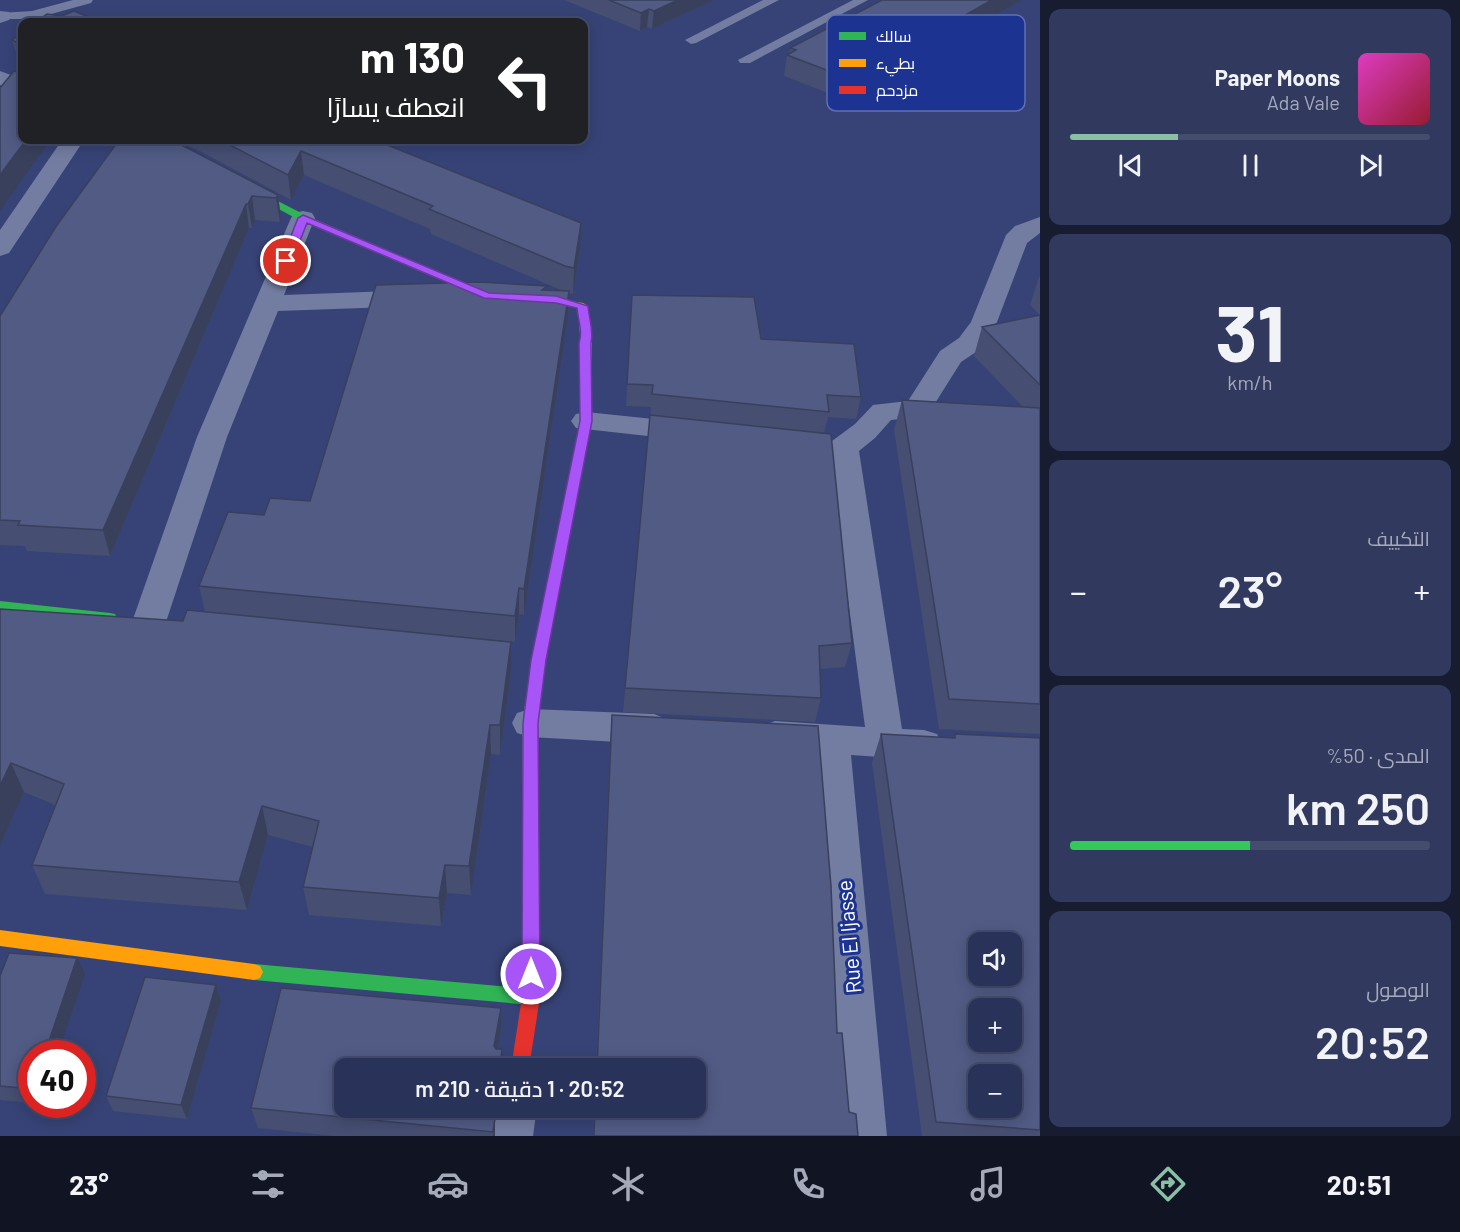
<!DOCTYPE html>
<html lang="ar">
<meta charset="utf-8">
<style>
:root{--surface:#293258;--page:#313a5e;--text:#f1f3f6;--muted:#a5aaba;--line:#454d6e;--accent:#8abfa5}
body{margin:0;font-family:Barlow,Cairo,sans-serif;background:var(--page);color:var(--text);direction:rtl;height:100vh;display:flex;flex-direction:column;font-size:22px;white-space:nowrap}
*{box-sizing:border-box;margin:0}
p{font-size:20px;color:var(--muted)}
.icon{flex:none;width:33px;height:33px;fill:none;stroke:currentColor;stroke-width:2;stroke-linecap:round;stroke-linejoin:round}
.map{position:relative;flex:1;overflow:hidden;direction:ltr}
.details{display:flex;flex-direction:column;gap:9px;padding:9px;background:#171c30;width:420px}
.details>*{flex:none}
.banner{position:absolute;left:18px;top:18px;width:570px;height:126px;border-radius:12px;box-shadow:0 3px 15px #0003,0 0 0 2px var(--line);direction:rtl;background:#202124;color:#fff;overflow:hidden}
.tools{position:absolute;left:968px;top:932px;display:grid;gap:12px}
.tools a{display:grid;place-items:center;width:54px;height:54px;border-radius:12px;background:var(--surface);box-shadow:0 3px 15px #0003,0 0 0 2px var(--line);font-size:30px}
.speed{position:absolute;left:18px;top:1040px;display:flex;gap:12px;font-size:30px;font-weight:700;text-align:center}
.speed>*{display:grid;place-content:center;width:78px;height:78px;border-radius:50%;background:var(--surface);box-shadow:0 3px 15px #0003,0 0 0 2px var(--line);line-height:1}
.speed .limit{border:9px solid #d22;background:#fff;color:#111}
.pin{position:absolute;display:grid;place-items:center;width:51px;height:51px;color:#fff;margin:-26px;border:3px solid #fff;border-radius:50%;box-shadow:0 2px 6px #0007}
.me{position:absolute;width:66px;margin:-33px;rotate:0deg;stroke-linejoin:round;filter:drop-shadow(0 0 4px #0008)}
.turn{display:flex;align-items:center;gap:21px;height:126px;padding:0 24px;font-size:27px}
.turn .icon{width:78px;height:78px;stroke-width:2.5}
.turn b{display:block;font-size:42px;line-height:51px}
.big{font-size:45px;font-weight:600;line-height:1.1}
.details .tile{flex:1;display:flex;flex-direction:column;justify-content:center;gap:9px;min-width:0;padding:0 21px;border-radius:12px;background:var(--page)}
.details .dial{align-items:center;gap:0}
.dial b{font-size:78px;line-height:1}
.song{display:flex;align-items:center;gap:18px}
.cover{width:72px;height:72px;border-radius:9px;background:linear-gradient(135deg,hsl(310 70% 55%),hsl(350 70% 35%))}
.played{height:6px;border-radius:3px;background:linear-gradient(90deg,var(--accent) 30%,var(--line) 30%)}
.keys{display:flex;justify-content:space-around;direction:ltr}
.heat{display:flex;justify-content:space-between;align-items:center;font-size:33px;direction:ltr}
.charge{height:9px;border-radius:4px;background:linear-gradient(90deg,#34c759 50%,var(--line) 0)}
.trip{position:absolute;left:334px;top:1058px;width:372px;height:60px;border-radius:12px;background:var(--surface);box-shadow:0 3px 15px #0003,0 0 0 2px var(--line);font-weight:600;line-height:60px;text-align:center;direction:rtl}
.tab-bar{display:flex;height:96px;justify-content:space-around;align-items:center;background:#101423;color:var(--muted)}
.tab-bar .icon{width:42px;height:42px}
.tab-bar .on{color:var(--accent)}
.tab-bar b{font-size:27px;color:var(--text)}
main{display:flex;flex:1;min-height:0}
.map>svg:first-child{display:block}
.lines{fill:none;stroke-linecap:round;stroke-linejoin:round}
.lane{fill:#737da1;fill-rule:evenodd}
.street{fill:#737da1;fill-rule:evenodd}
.fast{fill:#30b455;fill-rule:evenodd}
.slow{fill:#ff9f0a;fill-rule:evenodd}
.jam{fill:#e5322d;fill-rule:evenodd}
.wall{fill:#464e72}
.shaded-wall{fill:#39405c}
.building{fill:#515b84;stroke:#39405c;stroke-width:1.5;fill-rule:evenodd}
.route{fill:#a855f7;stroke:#6d37a1;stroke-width:1.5}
.labels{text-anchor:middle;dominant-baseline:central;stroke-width:6;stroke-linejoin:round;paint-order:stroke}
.near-street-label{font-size:21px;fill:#fff;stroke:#1c3391}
.key{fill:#1c3391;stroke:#6070b2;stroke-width:1.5}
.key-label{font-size:16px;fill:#fff}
</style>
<main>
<section class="details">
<div class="tile">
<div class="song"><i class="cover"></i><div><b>Paper Moons</b><p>Ada Vale</p></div></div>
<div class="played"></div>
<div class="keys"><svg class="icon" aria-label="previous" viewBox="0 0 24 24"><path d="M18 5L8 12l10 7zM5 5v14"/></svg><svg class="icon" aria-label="pause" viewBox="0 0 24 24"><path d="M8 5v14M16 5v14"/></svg><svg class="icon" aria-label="next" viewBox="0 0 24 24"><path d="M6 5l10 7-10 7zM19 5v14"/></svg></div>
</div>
<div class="tile dial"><b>31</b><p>km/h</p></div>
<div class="tile"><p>التكييف</p>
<div class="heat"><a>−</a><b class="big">23°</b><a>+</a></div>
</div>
<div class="tile"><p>المدى · 50%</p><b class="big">250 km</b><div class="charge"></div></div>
<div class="tile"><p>الوصول</p><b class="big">20:52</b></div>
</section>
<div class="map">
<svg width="1040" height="1136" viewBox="0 0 1040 1136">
<rect width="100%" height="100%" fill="#374376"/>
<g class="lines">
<path class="lane" d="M 73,0 L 93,0 L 91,3 L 33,19 L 0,19 L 0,13 L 32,11 Z
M 763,0 L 779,0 L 696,43 L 691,44 L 685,40 Z
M 853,0 L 868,0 L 750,63 L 740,63 L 738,60 Z"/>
<path class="street" d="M 0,11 L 9,12 L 12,16 L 9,20 L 0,23 Z
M 0,71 L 22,79 L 22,93 L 0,85 Z
M 62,140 L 84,140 L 9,253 L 0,256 L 0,230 Z
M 303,211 L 312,213 L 315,218 L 284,295 L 418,290 L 427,292 L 431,298 L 427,304 L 418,306 L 278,311 L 227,437 L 166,622 L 161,631 L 149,635 L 137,631 L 132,622 L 197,437 L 291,218 L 294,213 Z
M 1040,217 L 1040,233 L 1027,243 L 997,322 L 979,350 L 961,362 L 927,416 L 891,420 L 875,438 L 859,451 L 902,729 L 924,730 L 937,734 L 943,745 L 937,756 L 924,760 L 851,755 L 887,1136 L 841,1136 L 813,753 L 775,751 L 762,746 L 756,736 L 762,726 L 775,721 L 865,727 L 828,448 L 832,441 L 855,424 L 873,405 L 908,401 L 940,351 L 959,338 L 971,322 L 1006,235 L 1015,226 Z
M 586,412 L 692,423 L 702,425 L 707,432 L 702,439 L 692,441 L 576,428 L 571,421 L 576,414 Z
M 530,709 L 654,714 L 667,719 L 672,729 L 667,739 L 654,744 L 530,737 L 517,733 L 512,723 L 517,713 Z
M 491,1107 L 537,1107 L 533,1136 L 487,1136 Z"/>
<path class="fast" d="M 239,181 L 307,216 L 489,293 L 539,296 L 544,299 L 539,302 L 483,298 L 299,220 L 236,186 L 236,182 Z
M 567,513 L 573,517 L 546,660 L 538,723 L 540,944 L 537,950 L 531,952 L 525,950 L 522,944 L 522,723 L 532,660 L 561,517 Z
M 0,601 L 110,613 L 115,614 L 117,618 L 115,622 L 110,623 L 0,611 Z
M 254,964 L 531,989 L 537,991 L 540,997 L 537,1003 L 531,1005 L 254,980 L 248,978 L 245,972 L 248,966 Z"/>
<path class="slow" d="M 539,296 L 583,303 L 588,306 L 592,334 L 592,421 L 573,517 L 567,521 L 561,517 L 580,421 L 580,334 L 578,308 L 535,301 L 535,297 Z
M 0,930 L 254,964 L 260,966 L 263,972 L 260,978 L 254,980 L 0,946 Z"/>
<path class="jam" d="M 531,936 L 537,938 L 540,944 L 540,997 L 529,1068 L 511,1068 L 522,997 L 522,944 L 525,938 Z"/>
</g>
<path class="wall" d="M 564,0 L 714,0 L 652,29 L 647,27 L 640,31 Z
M 882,0 L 1022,0 L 846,100 L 784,76 L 787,55 L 789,54 L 790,48 Z
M 22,33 L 22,140 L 17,72 L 20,63 L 19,63 L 12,40 Z
M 119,140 L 278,195 L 281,219 L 280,222 L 255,220 L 252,228 L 249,228 L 110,556 L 27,551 L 25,546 L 0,545 L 0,316 Z
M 173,140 L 375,140 L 580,249 L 573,294 L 569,293 L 568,316 L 524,615 L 519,614 L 515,642 L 205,612 L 199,586 L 264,515 L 310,501 L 547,290 L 561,290 L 431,234 L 430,229 L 304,175 L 291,200 L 198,150 Z
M 1040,276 L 1040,315 L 1030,305 L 1039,277 Z
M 632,295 L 861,397 L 856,419 L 828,417 L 824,433 L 852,643 L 845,667 L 820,669 L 821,698 L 815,722 L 623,712 L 651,407 L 626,406 Z
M 1040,315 L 1040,734 L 939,729 L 894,430 L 902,400 L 1023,407 L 974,356 L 982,327 Z
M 0,609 L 511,672 L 500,755 L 491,754 L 471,895 L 447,893 L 441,926 L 309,915 L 303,887 L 313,847 L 268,835 L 247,910 L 45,894 L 32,865 L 55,805 L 24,792 L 0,846 Z
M 612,715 L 837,1033 L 849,1112 L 858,1136 L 593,1136 L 594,1107 L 696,1107 L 696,1068 L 596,1068 L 610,744 Z
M 881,734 L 953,738 L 955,734 L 1040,738 L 1040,1136 L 922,1136 L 872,763 Z
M 85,974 L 32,1053 L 32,1103 L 0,1100 L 0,976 Z
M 216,985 L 221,1001 L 187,1119 L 113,1111 L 106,1096 Z
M 281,988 L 501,1008 L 501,1030 L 498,1049 L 502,1049 L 503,1068 L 345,1068 L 345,1107 L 489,1107 L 487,1118 L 495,1118 L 495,1136 L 334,1136 L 258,1128 L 251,1108 Z"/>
<path class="shaded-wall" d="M 678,0 L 714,0 L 652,29 L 654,11 Z
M 992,0 L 1022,0 L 846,100 L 850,79 Z
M 649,9 L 647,27 L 640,31 L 641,13 Z
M 26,140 L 50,140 L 0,211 L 0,175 Z
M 301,151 L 304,175 L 291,200 L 288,175 Z
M 278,195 L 281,219 L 280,222 L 276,198 Z
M 252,196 L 255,220 L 252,228 L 248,204 Z
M 246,204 L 249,228 L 110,556 L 103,530 Z
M 581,223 L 580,249 L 573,294 L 574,268 Z
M 569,291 L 568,316 L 524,615 L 524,589 Z
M 519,588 L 519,614 L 515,642 L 515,616 Z
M 511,642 L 511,672 L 500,755 L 500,725 Z
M 490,725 L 491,754 L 471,895 L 469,866 Z
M 11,763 L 24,792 L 0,846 L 0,786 Z
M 262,806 L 268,835 L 247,910 L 239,882 Z
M 445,865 L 447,893 L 441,926 L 439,898 Z
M 77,958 L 85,974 L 58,1053 L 45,1053 Z
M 216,985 L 221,1001 L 187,1119 L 181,1105 Z
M 501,1008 L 501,1030 L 495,1068 L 494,1046 Z
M 502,1049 L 503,1068 L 500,1068 Z
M 485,1107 L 489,1107 L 485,1131 L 484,1115 Z
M 495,1118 L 495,1136 L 493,1136 L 493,1132 Z"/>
<path class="building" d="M 609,0 L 678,0 L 654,11 L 649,9 L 641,13 Z
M 882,0 L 992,0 L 850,79 L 787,55 L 796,50 L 790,48 Z
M 74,11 L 101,22 L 36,22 L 47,14 L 62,16 Z
M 22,33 L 22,45 L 12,40 Z
M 22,60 L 22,140 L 26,140 L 0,175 L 0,88 L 14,71 L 17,72 L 18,66 Z
M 119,140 L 172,140 L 278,195 L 276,198 L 252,196 L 248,204 L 246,204 L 103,530 L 18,525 L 20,521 L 0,520 L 0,316 L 57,225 Z
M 220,140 L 375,140 L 581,223 L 574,268 L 565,266 L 429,209 L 433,206 L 301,151 L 288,175 Z
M 479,282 L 547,286 L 542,290 L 569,291 L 524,589 L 519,588 L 515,616 L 199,586 L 228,512 L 264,515 L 270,498 L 310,501 L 376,285 Z
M 632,295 L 754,297 L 761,339 L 854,344 L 861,397 L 827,395 L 829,412 L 652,394 L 653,385 L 627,384 Z
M 1040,315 L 1040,385 L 982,327 Z
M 902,400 L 1040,408 L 1040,704 L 949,699 Z
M 650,415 L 831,434 L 852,643 L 819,646 L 821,698 L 625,688 Z
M 0,609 L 183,621 L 187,610 L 511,642 L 500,725 L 490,725 L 469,866 L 445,865 L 439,898 L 303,887 L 319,821 L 262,806 L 239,882 L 32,865 L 64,784 L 11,763 L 0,786 Z
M 612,715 L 818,726 L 831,886 L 837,1033 L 842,1033 L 849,1112 L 856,1114 L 858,1136 L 594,1136 L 595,1107 L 696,1107 L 696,1068 L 597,1068 Z
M 881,734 L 955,738 L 955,734 L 1040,738 L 1040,1130 L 936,1122 ZM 978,942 L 1011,942 L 1011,975 L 978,975 ZM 978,1008 L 1011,1008 L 1011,1041 L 978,1041 ZM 978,1074 L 1011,1074 L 1011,1107 L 978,1107 Z
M 9,953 L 77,958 L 45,1053 L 32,1053 L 32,1089 L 0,1086 L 0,976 Z
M 145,977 L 216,985 L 181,1105 L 106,1096 Z
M 281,988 L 501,1008 L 494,1046 L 496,1049 L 502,1049 L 500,1068 L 345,1068 L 345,1107 L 485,1107 L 484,1115 L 486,1118 L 495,1118 L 493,1132 L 251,1108 Z"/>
<path class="route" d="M 303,215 L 489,293 L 556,296 L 588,306 C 589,319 594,330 591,343 L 592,421 L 546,660 L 538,723 L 540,974 L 537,980 L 531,983 L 525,980 L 522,974 L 523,723 L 531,660 L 580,421 L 579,343 C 583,330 578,321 577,308 L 556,303 L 484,298 L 307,223 L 292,261 L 283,263 L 281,261 L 298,218 Z"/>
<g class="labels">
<g class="near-street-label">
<text transform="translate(848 937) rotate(-95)">Rue El Ijasse</text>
</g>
</g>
<rect x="827" y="15" width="198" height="96" rx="9" class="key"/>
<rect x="839" y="32" width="27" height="8" fill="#30b455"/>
<rect x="839" y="59" width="27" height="8" fill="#ff9f0a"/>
<rect x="839" y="86" width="27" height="8" fill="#e5322d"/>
<g class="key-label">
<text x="876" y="42">سالك</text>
<text x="876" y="69">بطيء</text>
<text x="876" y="96">مزدحم</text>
</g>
</svg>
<div class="tools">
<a><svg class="icon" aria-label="sound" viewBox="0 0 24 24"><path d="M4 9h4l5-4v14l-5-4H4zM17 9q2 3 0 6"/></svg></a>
<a>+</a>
<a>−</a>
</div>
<div class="speed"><div class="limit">40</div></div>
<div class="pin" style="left:286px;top:261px;background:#d93025"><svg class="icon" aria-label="arrive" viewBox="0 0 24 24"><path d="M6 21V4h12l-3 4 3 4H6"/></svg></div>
<svg class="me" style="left:531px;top:974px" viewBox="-20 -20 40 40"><circle r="17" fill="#a855f7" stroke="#fff" stroke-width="3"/><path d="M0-11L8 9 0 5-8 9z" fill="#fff"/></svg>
<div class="trip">20:52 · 1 دقيقة · 210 m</div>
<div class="banner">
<div class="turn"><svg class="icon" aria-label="left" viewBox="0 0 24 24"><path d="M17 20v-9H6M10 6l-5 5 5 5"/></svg><div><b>130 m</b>انعطف يسارًا</div></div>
</div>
</div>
</main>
<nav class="tab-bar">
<b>20:51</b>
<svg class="icon on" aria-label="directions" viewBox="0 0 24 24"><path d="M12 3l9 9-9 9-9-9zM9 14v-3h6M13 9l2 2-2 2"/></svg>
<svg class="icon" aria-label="music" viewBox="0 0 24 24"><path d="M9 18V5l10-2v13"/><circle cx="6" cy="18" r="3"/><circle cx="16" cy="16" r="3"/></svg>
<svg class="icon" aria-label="phone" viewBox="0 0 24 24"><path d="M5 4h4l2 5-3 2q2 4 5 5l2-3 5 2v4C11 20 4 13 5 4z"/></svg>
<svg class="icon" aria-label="climate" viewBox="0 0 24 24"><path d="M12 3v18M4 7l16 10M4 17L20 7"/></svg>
<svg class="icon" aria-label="car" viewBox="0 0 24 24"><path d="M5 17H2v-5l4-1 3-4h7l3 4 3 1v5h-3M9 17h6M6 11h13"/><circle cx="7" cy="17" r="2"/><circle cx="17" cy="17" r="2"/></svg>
<svg class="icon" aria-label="filters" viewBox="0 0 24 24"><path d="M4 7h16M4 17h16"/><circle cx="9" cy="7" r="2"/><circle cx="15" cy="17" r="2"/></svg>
<b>23°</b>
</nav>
